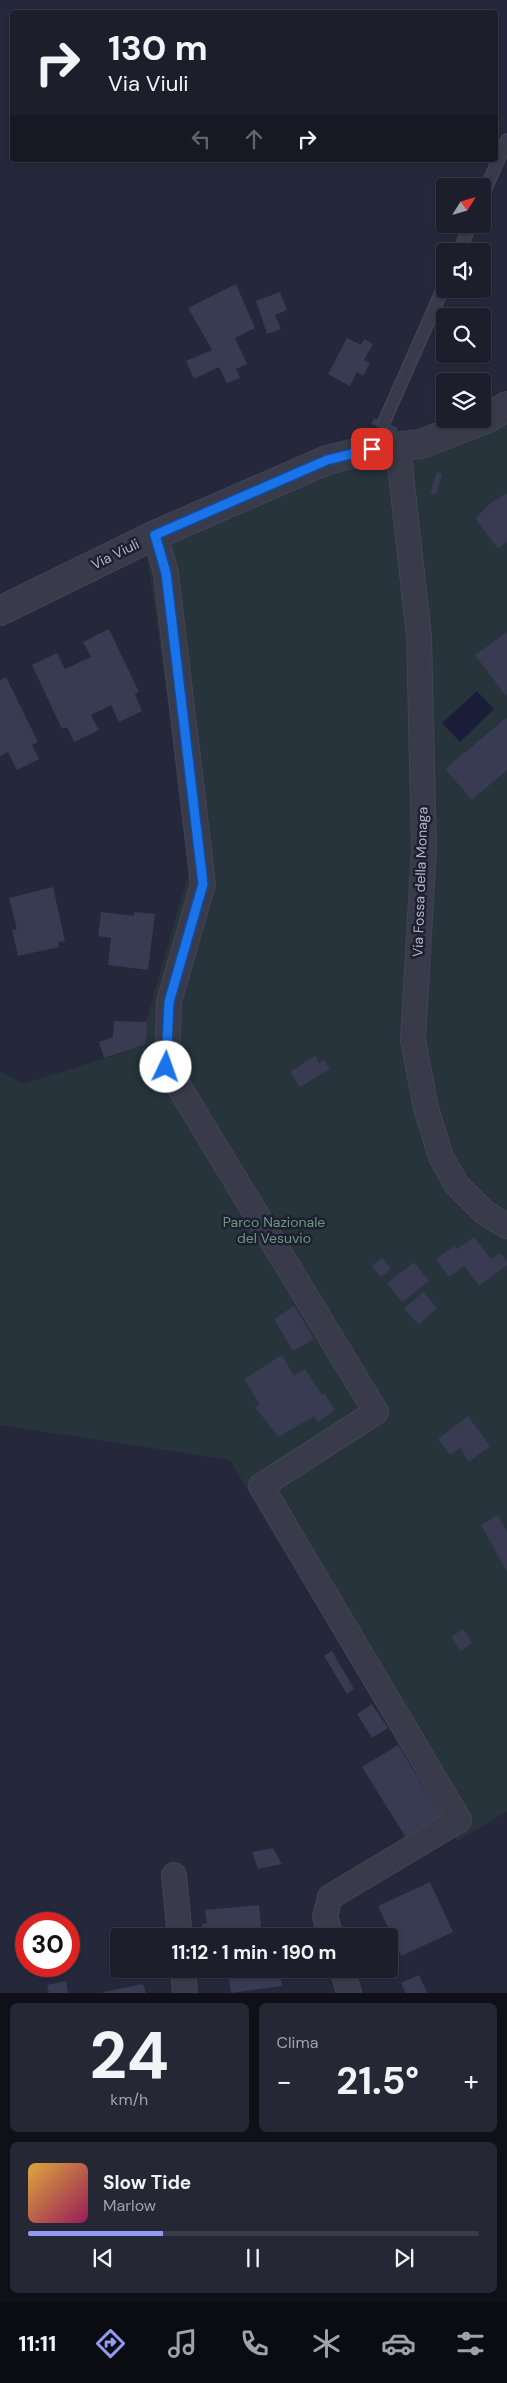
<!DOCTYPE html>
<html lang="it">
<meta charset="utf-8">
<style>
:root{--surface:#1c1e2c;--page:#252734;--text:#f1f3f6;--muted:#a0a2a9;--line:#3a3c48;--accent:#919af0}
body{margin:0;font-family:"DM Sans",sans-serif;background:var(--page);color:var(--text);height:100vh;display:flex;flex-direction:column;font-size:19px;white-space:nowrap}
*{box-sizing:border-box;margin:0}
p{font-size:16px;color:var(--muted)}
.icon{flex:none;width:28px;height:28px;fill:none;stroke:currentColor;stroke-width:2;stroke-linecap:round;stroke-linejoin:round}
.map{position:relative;height:1993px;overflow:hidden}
.side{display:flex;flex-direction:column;gap:10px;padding:10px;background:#0f1018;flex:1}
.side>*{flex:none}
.guide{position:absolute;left:10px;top:10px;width:488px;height:152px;border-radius:5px;box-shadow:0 1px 4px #0004,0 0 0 1px var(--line);background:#1c1e2c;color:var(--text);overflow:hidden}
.needle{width:32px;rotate:53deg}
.controls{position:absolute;left:436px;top:178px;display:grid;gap:10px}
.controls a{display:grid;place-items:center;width:55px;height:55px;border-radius:5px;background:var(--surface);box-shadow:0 1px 4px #0004,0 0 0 1px var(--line);font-size:25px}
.speed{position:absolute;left:15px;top:1912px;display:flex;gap:10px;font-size:25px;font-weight:700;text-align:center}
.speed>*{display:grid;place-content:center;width:65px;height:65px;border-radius:50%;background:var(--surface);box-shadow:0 1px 4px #0004,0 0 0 1px var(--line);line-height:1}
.speed .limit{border:8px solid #d22;background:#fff;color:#111}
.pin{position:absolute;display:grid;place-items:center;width:42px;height:42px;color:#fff;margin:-21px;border-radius:10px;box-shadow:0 2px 8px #0006}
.me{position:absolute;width:55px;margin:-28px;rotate:3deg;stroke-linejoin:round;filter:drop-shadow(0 0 4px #0008)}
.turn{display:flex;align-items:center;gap:18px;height:105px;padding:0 15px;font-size:22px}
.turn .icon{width:65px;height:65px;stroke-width:2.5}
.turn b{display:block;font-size:35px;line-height:42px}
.lanes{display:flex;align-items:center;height:48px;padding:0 15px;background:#0003;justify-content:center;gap:25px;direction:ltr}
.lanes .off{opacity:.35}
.big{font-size:38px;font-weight:700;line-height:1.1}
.side .widget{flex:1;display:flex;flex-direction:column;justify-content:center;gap:8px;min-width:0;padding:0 18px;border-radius:8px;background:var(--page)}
.side .dial{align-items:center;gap:0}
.dial b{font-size:65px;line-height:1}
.song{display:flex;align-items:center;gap:15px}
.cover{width:60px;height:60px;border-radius:8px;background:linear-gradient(135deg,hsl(40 70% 55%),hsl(330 70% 35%))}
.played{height:5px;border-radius:2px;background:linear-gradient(90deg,var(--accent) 30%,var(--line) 30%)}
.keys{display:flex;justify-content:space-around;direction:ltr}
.heat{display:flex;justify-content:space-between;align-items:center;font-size:28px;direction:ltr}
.side .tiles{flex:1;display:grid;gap:10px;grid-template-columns:1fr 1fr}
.widget:last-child{grid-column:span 2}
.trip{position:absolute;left:110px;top:1928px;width:288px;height:50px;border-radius:5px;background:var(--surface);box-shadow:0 1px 4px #0004,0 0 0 1px var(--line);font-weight:700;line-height:50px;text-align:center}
.dock{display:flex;height:80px;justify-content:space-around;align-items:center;background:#0b0c12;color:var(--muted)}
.dock .icon{width:35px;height:35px}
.dock .active{color:var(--accent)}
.dock b{font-size:22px;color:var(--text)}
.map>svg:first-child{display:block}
.green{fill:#27343c}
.water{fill:#191d38}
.building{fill:#383b52}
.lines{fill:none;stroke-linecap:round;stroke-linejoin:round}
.service-casing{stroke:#424454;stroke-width:14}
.minor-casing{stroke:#424454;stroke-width:26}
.tertiary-casing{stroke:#424454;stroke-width:30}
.service{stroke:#393b4b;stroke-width:11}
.minor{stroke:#393b4b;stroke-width:24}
.tertiary{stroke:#393b4b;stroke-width:28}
.route-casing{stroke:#114b97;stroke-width:12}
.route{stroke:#1a73e8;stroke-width:9}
.labels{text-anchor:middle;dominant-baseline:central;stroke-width:5;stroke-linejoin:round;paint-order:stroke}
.street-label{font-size:14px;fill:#b5b6c7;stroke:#1e2030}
.park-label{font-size:14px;fill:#6e9682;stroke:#1e2030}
</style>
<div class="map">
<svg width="507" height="1993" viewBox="0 0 507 1993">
<rect width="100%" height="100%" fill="#25283b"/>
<path class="green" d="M 507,391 L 507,1811 L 457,1841 L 230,1460 L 0,1425 L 0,1071 L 24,1084 L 124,1052 L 146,1022 L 190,868 L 178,771 L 144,533 L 482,419 L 483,405 Z"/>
<path class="water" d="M 477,691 L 494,709 L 460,742 L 442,723 Z"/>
<path class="building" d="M 236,284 L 255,328 L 235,338 L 247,364 L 236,369 L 240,378 L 227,383 L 219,367 L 194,379 L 186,361 L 212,350 L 188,308 Z
M 280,292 L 287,310 L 275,315 L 281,329 L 267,334 L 256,301 Z
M 347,338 L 361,345 L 364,339 L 373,344 L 364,360 L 370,363 L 363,376 L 357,372 L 350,386 L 328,374 Z
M 374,418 L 398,428 L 395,434 L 371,424 Z
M 437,472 L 442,474 L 436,494 L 430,493 Z
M 507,493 L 507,542 L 498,549 L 475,518 L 492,502 Z
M 109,629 L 139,692 L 135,694 L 142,711 L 119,722 L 111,705 L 91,715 L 99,730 L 74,742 L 67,727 L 62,729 L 32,665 L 57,653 L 65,669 L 91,657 L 83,642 Z
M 507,632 L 507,695 L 506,696 L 475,655 Z
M 6,677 L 38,742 L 32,745 L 39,759 L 17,770 L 8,752 L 0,756 L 0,680 Z
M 507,717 L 507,770 L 472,800 L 445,769 Z
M 53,887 L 65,941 L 58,942 L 59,947 L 18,956 L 12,930 L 17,929 L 9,898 Z
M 101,912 L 134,916 L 134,912 L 155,914 L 148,970 L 108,965 L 111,938 L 98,936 Z
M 114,1021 L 147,1022 L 146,1044 L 104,1058 L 99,1042 L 113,1037 Z
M 315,1056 L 319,1063 L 324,1060 L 330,1069 L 300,1087 L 290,1072 Z
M 474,1237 L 491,1259 L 500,1253 L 507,1262 L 507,1265 L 479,1286 L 464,1266 L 449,1277 L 436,1259 L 454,1246 L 457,1249 Z
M 382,1257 L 391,1269 L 381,1277 L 372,1266 Z
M 414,1262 L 429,1281 L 402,1302 L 387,1283 Z
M 423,1292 L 437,1308 L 419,1325 L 404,1309 Z
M 294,1306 L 314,1339 L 293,1351 L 274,1319 Z
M 282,1355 L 294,1376 L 305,1369 L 322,1395 L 325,1394 L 335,1410 L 318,1422 L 314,1416 L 278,1437 L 255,1407 L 260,1405 L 244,1379 Z
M 468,1416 L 490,1446 L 469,1462 L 460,1448 L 450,1455 L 438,1439 Z
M 498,1515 L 507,1532 L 507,1572 L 481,1525 Z
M 463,1629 L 472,1643 L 461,1651 L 451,1637 Z
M 332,1651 L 354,1689 L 347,1694 L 324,1656 Z
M 372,1704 L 388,1728 L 372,1738 L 357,1714 Z
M 398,1745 L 442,1817 L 410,1844 L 362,1767 Z
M 273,1848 L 282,1864 L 258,1869 L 252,1852 Z
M 430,1882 L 453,1932 L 401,1956 L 378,1906 Z
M 259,1905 L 262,1936 L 204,1936 L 202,1924 L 207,1923 L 205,1910 Z
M 249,1969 L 279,1969 L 282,1986 L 231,1993 L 228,1972 Z
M 419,1975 L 427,1993 L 406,1993 L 401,1983 Z
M 66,1981 L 68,1993 L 49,1993 L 47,1985 Z
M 143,1984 L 146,1993 L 103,1993 L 103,1992 Z"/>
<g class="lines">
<g class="service-casing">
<path id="service" d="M 482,197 L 507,140
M 459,251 L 471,224
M 384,422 L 445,284"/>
</g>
<g class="minor-casing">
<path id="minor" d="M 398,447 L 419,636 L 424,848 L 413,1040 L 426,1108 L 441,1157 L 457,1185 L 485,1213 L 507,1226
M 155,535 L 166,573 L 203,884 L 169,1002 L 167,1067 L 376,1412 L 261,1486 L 459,1820 L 330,1897 L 325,1917 L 331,1936
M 174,1875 L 180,1936
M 183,1969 L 185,1993
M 342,1969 L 349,1993"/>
</g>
<g class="tertiary-casing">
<path id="tertiary" d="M 0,611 L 155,535 L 327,460 L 372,449 L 421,444 L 488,418 L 507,406"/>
</g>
<use href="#service" class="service"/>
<use href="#minor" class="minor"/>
<use href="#tertiary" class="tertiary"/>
</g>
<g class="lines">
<g class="route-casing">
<path id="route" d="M 166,1067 L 169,1002 L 203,884 L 166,573 L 155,535 L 327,460 L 372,449"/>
</g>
<use href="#route" class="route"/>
</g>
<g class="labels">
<g class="street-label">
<text transform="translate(115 554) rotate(-26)">Via Viuli</text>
<text transform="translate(420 882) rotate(-88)">Via Fossa della Monaga</text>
</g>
<g class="park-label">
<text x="274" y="1222">Parco Nazionale<tspan x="274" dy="16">del Vesuvio</tspan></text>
</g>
</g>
</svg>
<div class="controls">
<a><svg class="needle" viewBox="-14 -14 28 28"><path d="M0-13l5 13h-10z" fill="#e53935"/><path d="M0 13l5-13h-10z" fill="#a0a2a9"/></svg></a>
<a><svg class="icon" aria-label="sound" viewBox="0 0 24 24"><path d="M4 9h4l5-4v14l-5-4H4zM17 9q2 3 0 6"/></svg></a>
<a><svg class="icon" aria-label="search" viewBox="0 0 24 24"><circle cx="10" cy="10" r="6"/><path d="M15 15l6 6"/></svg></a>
<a><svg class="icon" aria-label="layers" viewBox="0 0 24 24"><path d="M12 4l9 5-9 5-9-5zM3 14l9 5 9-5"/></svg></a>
</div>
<div class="speed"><div class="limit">30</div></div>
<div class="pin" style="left:372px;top:449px;background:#d93025"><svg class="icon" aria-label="arrive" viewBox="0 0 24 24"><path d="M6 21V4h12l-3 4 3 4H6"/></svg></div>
<svg class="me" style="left:166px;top:1067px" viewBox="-20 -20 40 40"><circle r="19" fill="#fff"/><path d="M0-13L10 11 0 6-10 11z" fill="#1a73e8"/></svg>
<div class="trip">11:12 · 1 min · 190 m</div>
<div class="guide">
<div class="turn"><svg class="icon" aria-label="right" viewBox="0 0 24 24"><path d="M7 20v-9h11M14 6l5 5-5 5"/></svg><div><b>130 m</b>Via Viuli</div></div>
<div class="lanes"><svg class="icon off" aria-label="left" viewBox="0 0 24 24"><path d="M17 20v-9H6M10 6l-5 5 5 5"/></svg><svg class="icon off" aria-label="ahead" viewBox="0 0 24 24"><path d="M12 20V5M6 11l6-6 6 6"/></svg><svg class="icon" aria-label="right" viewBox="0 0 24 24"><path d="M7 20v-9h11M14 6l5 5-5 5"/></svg></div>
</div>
</div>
<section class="side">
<div class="tiles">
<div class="widget dial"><b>24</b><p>km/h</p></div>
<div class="widget"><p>Clima</p>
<div class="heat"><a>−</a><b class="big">21.5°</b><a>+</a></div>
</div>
<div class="widget">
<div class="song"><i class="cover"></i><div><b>Slow Tide</b><p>Marlow</p></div></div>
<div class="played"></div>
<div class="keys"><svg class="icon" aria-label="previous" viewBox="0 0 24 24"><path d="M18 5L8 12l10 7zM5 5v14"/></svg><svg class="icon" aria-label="pause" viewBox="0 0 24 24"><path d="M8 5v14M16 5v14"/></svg><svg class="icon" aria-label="next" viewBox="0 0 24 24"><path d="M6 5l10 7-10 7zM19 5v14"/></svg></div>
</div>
</div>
</section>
<nav class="dock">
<b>11:11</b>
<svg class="icon active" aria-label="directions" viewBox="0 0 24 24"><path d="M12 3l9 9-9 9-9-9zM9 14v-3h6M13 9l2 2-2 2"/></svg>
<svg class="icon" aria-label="music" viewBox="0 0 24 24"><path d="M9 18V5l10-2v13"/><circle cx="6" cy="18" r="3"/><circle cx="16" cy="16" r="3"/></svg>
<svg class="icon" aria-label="phone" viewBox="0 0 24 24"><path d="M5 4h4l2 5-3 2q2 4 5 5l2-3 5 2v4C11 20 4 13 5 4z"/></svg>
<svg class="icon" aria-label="climate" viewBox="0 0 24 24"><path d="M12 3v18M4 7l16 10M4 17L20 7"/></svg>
<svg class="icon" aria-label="car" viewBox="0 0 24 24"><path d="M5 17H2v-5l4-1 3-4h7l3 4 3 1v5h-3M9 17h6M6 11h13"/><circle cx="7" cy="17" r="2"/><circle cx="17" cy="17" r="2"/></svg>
<svg class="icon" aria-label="filters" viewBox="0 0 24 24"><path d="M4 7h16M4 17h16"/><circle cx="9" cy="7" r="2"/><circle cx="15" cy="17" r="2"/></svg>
</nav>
